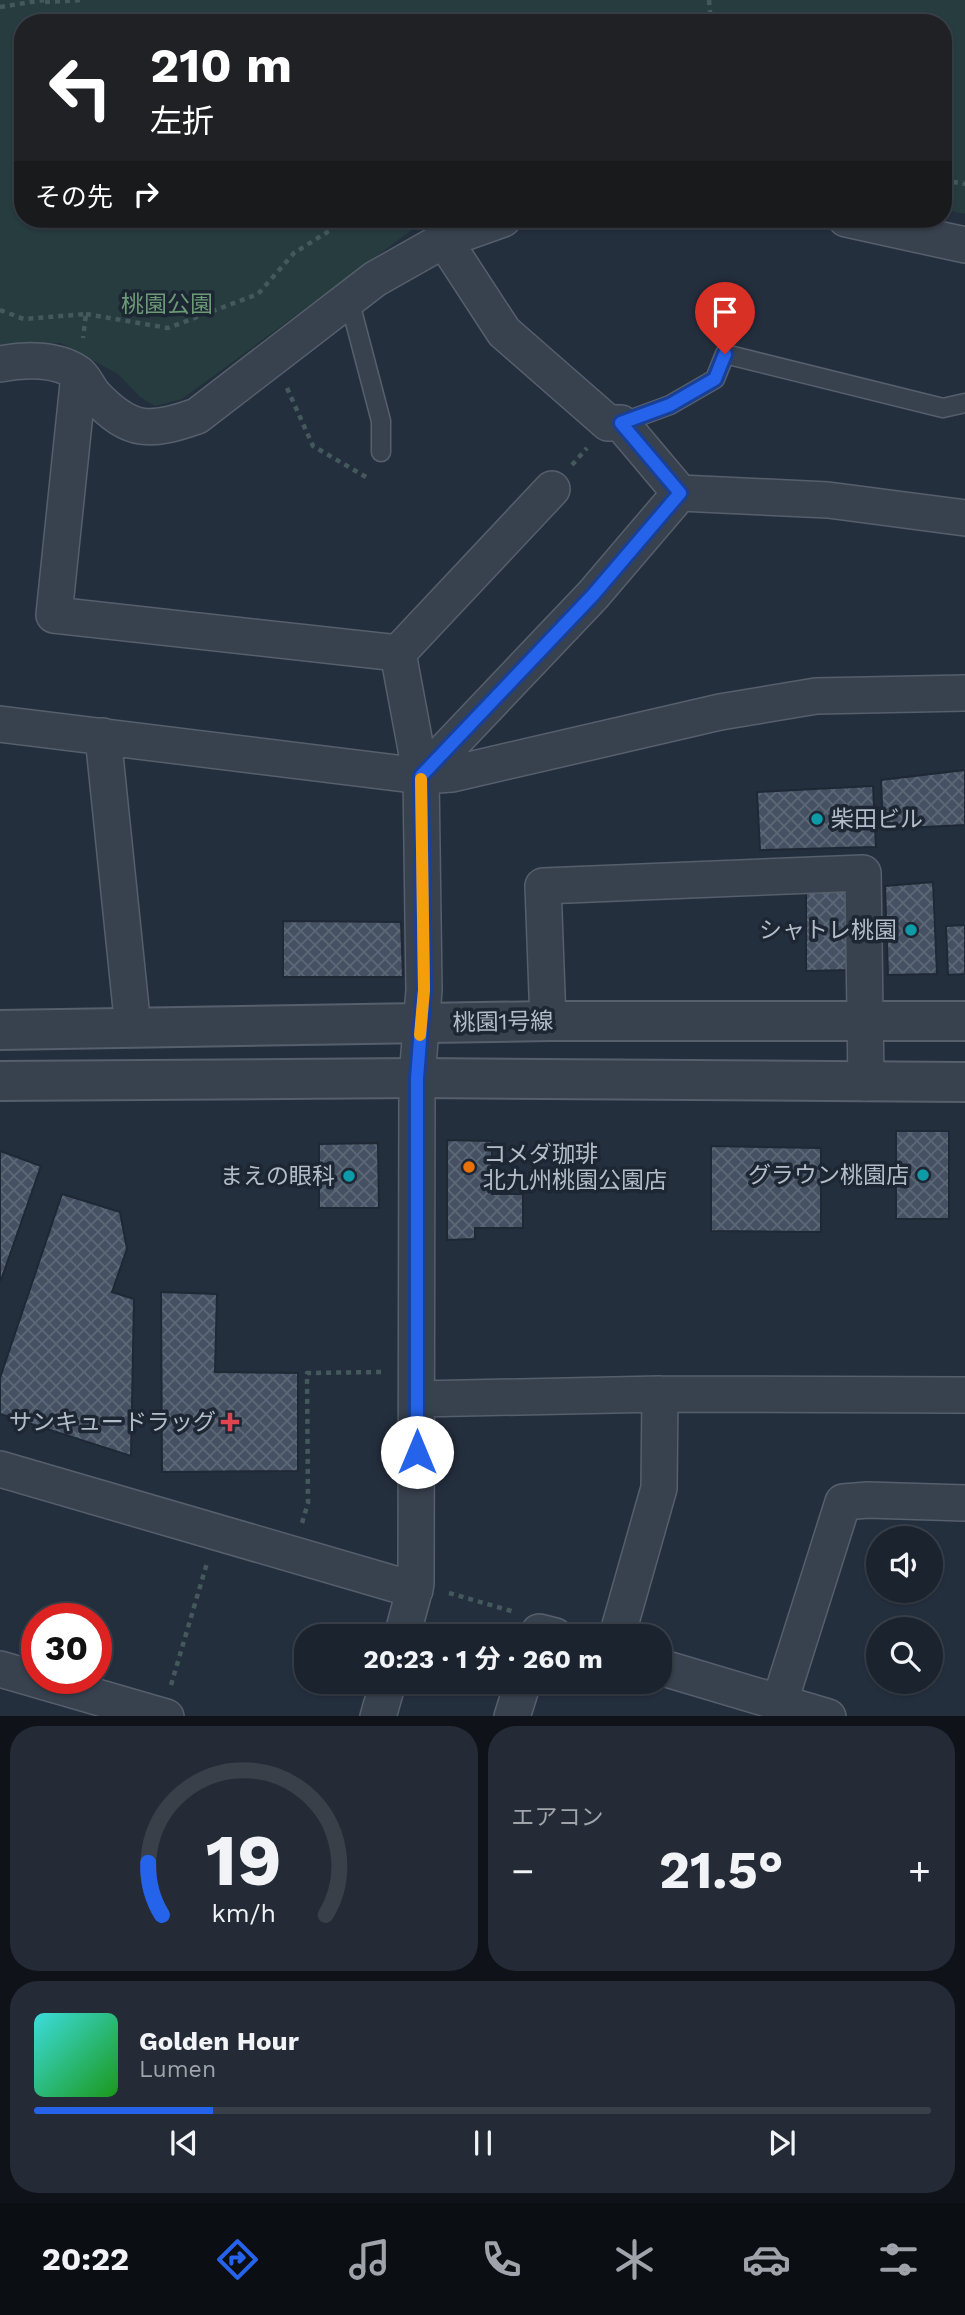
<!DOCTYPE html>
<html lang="ja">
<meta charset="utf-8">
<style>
:root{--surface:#1b232e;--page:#242b36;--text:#f1f3f6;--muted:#a0a4aa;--line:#39404a;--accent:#2563eb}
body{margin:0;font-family:"Work Sans","Noto Sans JP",sans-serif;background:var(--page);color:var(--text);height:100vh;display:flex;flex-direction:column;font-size:26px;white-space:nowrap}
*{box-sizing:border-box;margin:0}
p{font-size:23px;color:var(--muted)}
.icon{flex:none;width:38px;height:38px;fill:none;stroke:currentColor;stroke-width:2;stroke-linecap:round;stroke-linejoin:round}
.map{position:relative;height:1716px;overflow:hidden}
.sheet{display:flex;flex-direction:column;gap:10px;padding:10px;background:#0f1319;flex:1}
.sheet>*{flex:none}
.guide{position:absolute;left:14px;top:14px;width:938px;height:214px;border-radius:28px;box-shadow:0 2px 5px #0004,0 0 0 2px var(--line);background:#202124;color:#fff;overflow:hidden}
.buttons{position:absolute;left:866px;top:1526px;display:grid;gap:14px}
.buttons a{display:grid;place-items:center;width:77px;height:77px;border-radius:50%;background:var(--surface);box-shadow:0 2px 5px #0004,0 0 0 2px var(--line);font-size:35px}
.speed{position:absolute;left:21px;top:1603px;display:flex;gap:14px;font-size:35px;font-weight:700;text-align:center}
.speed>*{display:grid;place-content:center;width:91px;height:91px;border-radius:50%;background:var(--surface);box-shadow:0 2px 5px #0004,0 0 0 2px var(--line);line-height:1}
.speed .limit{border:10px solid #d22;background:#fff;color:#111}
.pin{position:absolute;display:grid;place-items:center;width:60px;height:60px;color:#fff;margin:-72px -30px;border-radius:50% 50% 50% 0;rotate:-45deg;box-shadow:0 0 7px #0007}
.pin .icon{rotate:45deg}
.me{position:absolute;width:77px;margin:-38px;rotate:0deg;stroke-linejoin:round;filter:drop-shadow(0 0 5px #0008)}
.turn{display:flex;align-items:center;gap:24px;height:147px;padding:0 21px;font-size:32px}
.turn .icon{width:91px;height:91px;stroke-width:2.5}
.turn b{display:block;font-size:49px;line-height:60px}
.then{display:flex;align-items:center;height:66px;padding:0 21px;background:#0003;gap:14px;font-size:26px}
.big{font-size:52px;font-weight:700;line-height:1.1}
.sheet .tile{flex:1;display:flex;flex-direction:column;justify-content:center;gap:10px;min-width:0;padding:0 24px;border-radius:28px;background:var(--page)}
.sheet .dial{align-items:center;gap:0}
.dial svg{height:182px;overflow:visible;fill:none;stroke:var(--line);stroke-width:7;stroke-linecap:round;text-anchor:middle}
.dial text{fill:var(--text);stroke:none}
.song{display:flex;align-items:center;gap:21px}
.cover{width:84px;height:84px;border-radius:10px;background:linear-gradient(135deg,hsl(180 70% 55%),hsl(120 70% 35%))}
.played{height:7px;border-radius:4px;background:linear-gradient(90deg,var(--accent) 20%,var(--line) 20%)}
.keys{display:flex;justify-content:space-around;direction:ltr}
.heat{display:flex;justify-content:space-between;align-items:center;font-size:38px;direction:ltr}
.sheet .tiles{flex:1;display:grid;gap:10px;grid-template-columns:1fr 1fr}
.tile:last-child{grid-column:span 2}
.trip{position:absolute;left:294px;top:1624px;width:378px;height:70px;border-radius:28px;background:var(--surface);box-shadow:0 2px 5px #0004,0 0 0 2px var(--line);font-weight:700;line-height:70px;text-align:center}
.tabs{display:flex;height:112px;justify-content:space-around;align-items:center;background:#0b0e12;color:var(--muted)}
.tabs .icon{width:49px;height:49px}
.tabs .selected{color:var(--accent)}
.tabs b{font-size:32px;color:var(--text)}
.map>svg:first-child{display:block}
.park{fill:#263c3f}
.building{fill:url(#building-cross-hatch);stroke:#1f2835;stroke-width:2}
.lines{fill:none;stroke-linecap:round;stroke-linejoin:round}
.service-casing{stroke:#565f6c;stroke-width:21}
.minor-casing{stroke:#565f6c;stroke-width:38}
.tertiary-casing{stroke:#565f6c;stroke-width:42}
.path{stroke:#44595c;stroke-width:4.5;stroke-dasharray:5 5;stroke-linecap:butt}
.service{stroke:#38414e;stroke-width:18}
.minor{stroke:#38414e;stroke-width:35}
.tertiary{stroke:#38414e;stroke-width:38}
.route-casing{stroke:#184099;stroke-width:18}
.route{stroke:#2563eb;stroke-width:12}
.slow{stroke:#f59e0b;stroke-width:12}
.culture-dot{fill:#0f9aa8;stroke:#1d2633;stroke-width:2.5}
.food-dot{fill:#e8710a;stroke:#1d2633;stroke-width:2.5}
.health-dot{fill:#e0444e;stroke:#1d2633;stroke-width:2.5}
.labels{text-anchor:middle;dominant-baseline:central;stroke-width:7;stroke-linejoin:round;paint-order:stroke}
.park-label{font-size:23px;fill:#6b9a76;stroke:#1d2633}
.poi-label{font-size:23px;fill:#b4bcc9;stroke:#1d2633;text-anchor:end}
.street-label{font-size:23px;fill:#b4bcc9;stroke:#1d2633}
</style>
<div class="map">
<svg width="965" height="1717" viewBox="0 0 965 1717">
<defs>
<pattern id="building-cross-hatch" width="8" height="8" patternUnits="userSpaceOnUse" patternTransform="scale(1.75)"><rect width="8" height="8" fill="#455162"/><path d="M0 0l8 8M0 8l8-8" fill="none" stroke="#5d6877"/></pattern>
</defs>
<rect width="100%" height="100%" fill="#242f3e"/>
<path class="park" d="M 0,0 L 965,0 L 965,214 L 943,209 L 943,23 L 23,23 L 23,219 L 438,219 L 412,230 L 182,399 L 155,406 L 140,397 L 118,374 L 61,343 L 0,347 Z"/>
<path class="building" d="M 965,770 L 965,825 L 883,829 L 881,780 Z
M 873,786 L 876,847 L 760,850 L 757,792 Z
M 933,882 L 937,974 L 888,975 L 885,886 Z
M 850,886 L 852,970 L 806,971 L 806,888 Z
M 283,921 L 401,922 L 403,977 L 283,977 Z
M 965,925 L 965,974 L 948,975 L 946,926 Z
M 896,1131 L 949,1131 L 949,1219 L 896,1219 Z
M 447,1140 L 492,1141 L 492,1194 L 523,1194 L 523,1228 L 475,1228 L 475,1239 L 447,1240 Z
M 378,1143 L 379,1208 L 319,1208 L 319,1144 Z
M 711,1146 L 821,1148 L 821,1232 L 711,1231 Z
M 0,1151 L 41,1166 L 0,1283 Z
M 62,1194 L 120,1212 L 127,1249 L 112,1292 L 134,1299 L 131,1456 L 0,1414 L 0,1378 Z
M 161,1292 L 217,1294 L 215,1372 L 298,1373 L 298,1471 L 162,1472 Z"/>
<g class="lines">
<g class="service-casing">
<path id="service" d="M 349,299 L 381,421 L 381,452
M 621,423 L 670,405 L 715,379 L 725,354 L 943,408 L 965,403"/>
</g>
<g class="minor-casing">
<path id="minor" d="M 846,219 L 965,245
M 444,240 L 504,332 L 608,423 L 621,423 L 680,493
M 0,364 C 24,359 58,358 79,374 C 85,379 89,390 95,396 C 131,434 151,432 197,416 L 375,279 L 444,240 L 503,219
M 79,374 L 54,615 L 398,653 L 421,776 L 424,990 L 417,1078 L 416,1584 L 402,1636
M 398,653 L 552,489
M 0,724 L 421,776 L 593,595 L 680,493 L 828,500 L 965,518
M 103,736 L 133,1028
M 421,776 L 452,774 L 720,712 L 816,696 L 965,693
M 548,1021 L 543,886 L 863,873 L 866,1083
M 418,1399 L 660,1394 L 965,1395
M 0,1469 L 415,1590
M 538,1636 L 539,1632 L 555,1636
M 617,1636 L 659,1488 L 660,1394
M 660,1667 L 828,1717
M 0,1669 L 166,1717
M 780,1701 L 843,1502 L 868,1500 L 965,1503
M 378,1717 L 388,1682
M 512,1717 L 523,1682"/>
</g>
<g class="tertiary-casing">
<path id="tertiary" d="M 0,1030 L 548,1021 L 965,1021
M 0,1081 L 417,1078 L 965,1082"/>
</g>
<path class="path" d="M 709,0 L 711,23
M 45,2 L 82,0
M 0,7 L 44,0
M 943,180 L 965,184
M 0,310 L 24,319 L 86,314 L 83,338
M 86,314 L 168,328 L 258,294 L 294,253 L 348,219
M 728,331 L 731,311
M 287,388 L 313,446 L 366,477
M 572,465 L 587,448
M 302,1523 L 308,1503 L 307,1373 L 382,1372
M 449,1593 L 515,1612
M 171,1685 L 207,1563"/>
<use href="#service" class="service"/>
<use href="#minor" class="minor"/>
<use href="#tertiary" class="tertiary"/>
</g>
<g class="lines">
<g class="route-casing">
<path id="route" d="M 417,1452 L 417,1078 L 424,990 L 421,776 L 593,595 L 680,493 L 621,423 L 670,405 L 715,379 L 725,354"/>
</g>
<use href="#route" class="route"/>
<path class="slow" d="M 420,1035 L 424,990 L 421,779"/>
</g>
<g class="culture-dot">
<circle cx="817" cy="819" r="7"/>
<circle cx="911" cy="930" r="7"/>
<circle cx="923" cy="1175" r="7"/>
<circle cx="349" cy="1176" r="7"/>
</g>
<circle class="food-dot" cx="469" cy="1167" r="7"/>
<path class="health-dot" d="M226.5 1411.5h7v7h7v7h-7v7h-7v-7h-7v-7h7z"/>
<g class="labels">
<g class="park-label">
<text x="167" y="304">桃園公園</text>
</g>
<g class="poi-label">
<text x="831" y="819" text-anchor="start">柴田ビル</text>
<text x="897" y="930">シャトレ桃園</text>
<text x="483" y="1154" text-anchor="start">コメダ珈琲<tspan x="483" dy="26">北九州桃園公園店</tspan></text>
<text x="909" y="1175">グラウン桃園店</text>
<text x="335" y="1176">まえの眼科</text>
<text x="216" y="1422">サンキュードラッグ</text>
</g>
<g class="street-label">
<text transform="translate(503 1022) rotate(-1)">桃園1号線</text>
</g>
</g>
</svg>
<div class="buttons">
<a><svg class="icon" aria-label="sound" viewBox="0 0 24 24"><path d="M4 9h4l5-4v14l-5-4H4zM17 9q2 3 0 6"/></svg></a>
<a><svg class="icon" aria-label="search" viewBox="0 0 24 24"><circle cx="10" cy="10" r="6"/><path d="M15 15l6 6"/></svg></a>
</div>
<div class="speed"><div class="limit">30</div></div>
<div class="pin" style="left:725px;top:354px;background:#d93025"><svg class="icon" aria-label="arrive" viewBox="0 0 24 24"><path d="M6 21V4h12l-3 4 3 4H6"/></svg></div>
<svg class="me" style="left:417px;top:1452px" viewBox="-20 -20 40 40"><circle r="19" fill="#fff"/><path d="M0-13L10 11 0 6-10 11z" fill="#2563eb"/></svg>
<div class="trip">20:23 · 1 分 · 260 m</div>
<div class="guide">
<div class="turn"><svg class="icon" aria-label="left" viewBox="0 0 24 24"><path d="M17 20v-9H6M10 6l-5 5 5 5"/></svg><div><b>210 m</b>左折</div></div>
<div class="then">その先<svg class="icon" aria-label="right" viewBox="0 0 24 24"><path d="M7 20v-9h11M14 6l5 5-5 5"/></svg></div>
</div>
</div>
<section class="sheet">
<div class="tiles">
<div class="tile dial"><svg viewBox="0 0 100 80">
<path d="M14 69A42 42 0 1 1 86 69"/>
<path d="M14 69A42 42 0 0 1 8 46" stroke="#2563eb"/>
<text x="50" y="56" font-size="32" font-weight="700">19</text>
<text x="50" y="72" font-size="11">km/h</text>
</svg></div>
<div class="tile"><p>エアコン</p>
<div class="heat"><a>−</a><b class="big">21.5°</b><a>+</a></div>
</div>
<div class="tile">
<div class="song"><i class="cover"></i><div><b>Golden Hour</b><p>Lumen</p></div></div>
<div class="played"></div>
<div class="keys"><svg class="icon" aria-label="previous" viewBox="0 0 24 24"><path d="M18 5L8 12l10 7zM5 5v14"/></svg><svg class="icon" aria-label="pause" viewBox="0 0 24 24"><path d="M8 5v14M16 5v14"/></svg><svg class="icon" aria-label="next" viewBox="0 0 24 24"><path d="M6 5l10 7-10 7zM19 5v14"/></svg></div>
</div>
</div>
</section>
<nav class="tabs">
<b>20:22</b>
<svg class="icon selected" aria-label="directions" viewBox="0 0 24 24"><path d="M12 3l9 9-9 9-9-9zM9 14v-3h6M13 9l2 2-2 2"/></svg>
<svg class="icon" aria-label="music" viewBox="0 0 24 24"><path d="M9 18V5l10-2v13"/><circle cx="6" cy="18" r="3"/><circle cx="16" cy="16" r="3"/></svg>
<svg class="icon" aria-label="phone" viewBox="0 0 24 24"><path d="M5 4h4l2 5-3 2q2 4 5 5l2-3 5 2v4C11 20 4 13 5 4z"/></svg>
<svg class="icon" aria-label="climate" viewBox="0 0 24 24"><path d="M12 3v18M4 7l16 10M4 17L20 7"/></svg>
<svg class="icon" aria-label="car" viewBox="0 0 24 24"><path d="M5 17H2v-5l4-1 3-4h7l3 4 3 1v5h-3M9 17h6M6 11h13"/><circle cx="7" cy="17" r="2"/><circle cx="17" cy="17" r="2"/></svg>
<svg class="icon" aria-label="filters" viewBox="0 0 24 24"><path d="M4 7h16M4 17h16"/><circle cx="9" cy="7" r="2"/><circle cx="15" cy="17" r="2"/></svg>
</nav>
